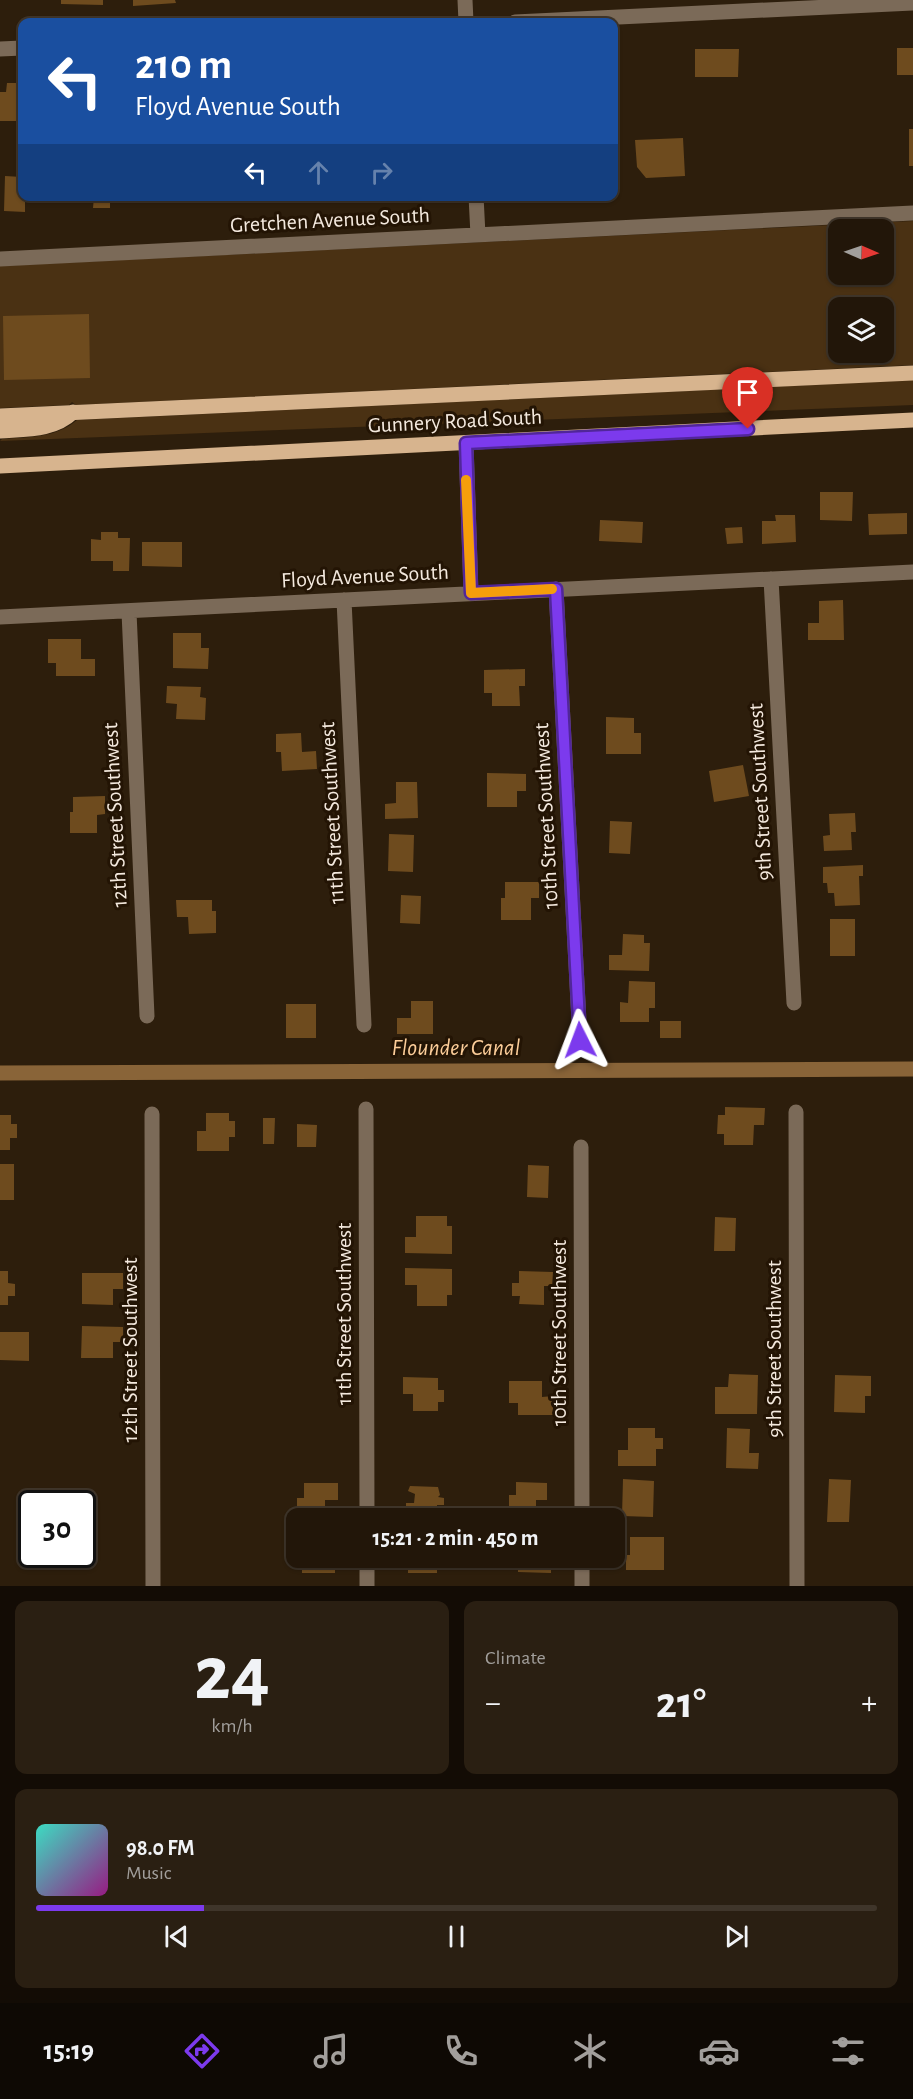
<!DOCTYPE html>
<meta charset="utf-8">
<style>
:root{--surface:#221609;--page:#2a1f12;--text:#f1f3f6;--muted:#a29f9c;--line:#3f352a;--accent:#7c3aed}
body{margin:0;font-family:"Alegreya Sans",sans-serif;background:var(--page);color:var(--text);height:100vh;display:flex;flex-direction:column;font-size:22px;white-space:nowrap}
*{box-sizing:border-box;margin:0}
p{font-size:20px;color:var(--muted)}
.icon{flex:none;width:33px;height:33px;fill:none;stroke:currentColor;stroke-width:2;stroke-linecap:round;stroke-linejoin:round}
.map{position:relative;height:1586px;overflow:hidden}
.sheet{display:flex;flex-direction:column;gap:15px;padding:15px;background:#130c05;flex:1}
.sheet>*{flex:none}
.banner{position:absolute;left:18px;top:18px;width:600px;height:183px;border-radius:12px;box-shadow:0 2px 4px #0004,0 0 0 2px var(--line);background:#1a4fa0;color:#fff;overflow:hidden}
.needle{width:39px;rotate:92deg}
.buttons{position:absolute;left:828px;top:219px;display:grid;gap:12px}
.buttons a{display:grid;place-items:center;width:66px;height:66px;border-radius:12px;background:var(--surface);box-shadow:0 2px 4px #0004,0 0 0 2px var(--line);font-size:30px}
.speed{position:absolute;left:18px;top:1490px;display:flex;gap:12px;font-size:30px;font-weight:700;text-align:center}
.speed>*{display:grid;place-content:center;width:78px;height:78px;border-radius:50%;background:var(--surface);box-shadow:0 2px 4px #0004,0 0 0 2px var(--line);line-height:1}
.speed .limit{border:3px solid #111;border-radius:9px;background:#fff;color:#111}
.pin{position:absolute;display:grid;place-items:center;width:51px;height:51px;color:#fff;margin:-62px -26px;border-radius:50% 50% 50% 0;rotate:-45deg;box-shadow:0 0 6px #0007}
.pin .icon{rotate:45deg}
.me{position:absolute;width:66px;margin:-33px;rotate:357deg;stroke-linejoin:round;filter:drop-shadow(0 0 4px #0008)}
.turn{display:flex;align-items:center;gap:21px;height:126px;padding:0 18px;font-size:27px}
.turn .icon{width:78px;height:78px;stroke-width:2.5}
.turn b{display:block;font-size:42px;line-height:51px}
.lanes{display:flex;align-items:center;height:57px;padding:0 18px;background:#0003;justify-content:center;gap:30px;direction:ltr}
.lanes .off{opacity:.35}
.big{font-size:45px;font-weight:700;line-height:1.1}
.sheet .widget{flex:1;display:flex;flex-direction:column;justify-content:center;gap:9px;min-width:0;padding:0 21px;border-radius:12px;background:var(--page)}
.sheet .dial{align-items:center;gap:0}
.dial b{font-size:78px;line-height:1}
.song{display:flex;align-items:center;gap:18px}
.cover{width:72px;height:72px;border-radius:9px;background:linear-gradient(135deg,hsl(170 70% 55%),hsl(310 70% 35%))}
.played{height:6px;border-radius:3px;background:linear-gradient(90deg,var(--accent) 20%,var(--line) 20%)}
.keys{display:flex;justify-content:space-around;direction:ltr}
.heat{display:flex;justify-content:space-between;align-items:center;font-size:33px;direction:ltr}
.sheet .tiles{flex:1;display:grid;gap:15px;grid-template-columns:1fr 1fr}
.widget:last-child{grid-column:span 2}
.trip{position:absolute;left:286px;top:1508px;width:339px;height:60px;border-radius:12px;background:var(--surface);box-shadow:0 2px 4px #0004,0 0 0 2px var(--line);font-weight:700;line-height:60px;text-align:center}
.tabs{display:flex;height:96px;justify-content:space-around;align-items:center;background:#0e0904;color:var(--muted)}
.tabs .icon{width:42px;height:42px}
.tabs .current{color:var(--accent)}
.tabs b{font-size:27px;color:var(--text)}
.map>svg:first-child{display:block}
.green{fill:#4a3113;fill-rule:evenodd}
.lines{fill:none;stroke-linecap:round;stroke-linejoin:round}
.canal{stroke:#896438;stroke-width:15}
.building{fill:#6e4b1e}
.minor{stroke:#7b6a58;stroke-width:15}
.major{stroke:#d7b48e;stroke-width:15}
.route-casing{stroke:#51269a;stroke-width:15}
.route{stroke:#7c3aed;stroke-width:10}
.slow{stroke:#f59e0b;stroke-width:10}
.labels{text-anchor:middle;dominant-baseline:central;stroke-width:6;stroke-linejoin:round;paint-order:stroke}
.street-label{font-size:22px;fill:#f4e9de;stroke:#231404}
.water-label{font-size:24px;font-style:italic;fill:#fccd99;stroke:#231404}
</style>
<div class="map">
<svg width="913" height="1586" viewBox="0 0 913 1586">
<rect width="100%" height="100%" fill="#2d1e0c"/>
<path class="green" d="M 913,221 L 913,365 L 76,405 L 72,402 L 69,405 L 0,408 L 0,266 ZM 838,230 L 884,230 L 884,274 L 838,274 ZM 838,308 L 884,308 L 884,352 L 838,352 Z
M 913,380 L 913,405 L 0,441 L 2,439 C 29,437 56,438 77,420 Z"/>
<g class="lines">
<path class="canal" d="M 0,1073 L 913,1069"/>
</g>
<path class="building" d="M 61,0 L 103,0 L 103,5 L 61,4 Z
M 133,0 L 175,0 L 176,3 L 133,6 Z
M 897,48 L 913,48 L 913,75 L 897,75 Z
M 695,49 L 739,49 L 738,77 L 695,77 Z
M 7,83 L 22,83 L 22,121 L 0,121 L 0,92 L 6,92 Z
M 909,129 L 913,129 L 913,166 L 909,166 Z
M 683,138 L 685,176 L 646,178 L 637,167 L 635,140 Z
M 5,176 L 22,177 L 22,196 L 45,196 L 45,202 L 25,202 L 25,212 L 4,211 Z
M 94,196 L 110,196 L 110,208 L 93,208 Z
M 89,314 L 90,378 L 4,380 L 3,316 Z
M 820,492 L 853,492 L 852,521 L 820,520 Z
M 907,513 L 907,534 L 869,535 L 868,514 Z
M 775,515 L 795,515 L 796,542 L 762,544 L 762,521 L 776,521 Z
M 600,520 L 643,522 L 642,543 L 599,541 Z
M 742,527 L 743,543 L 727,544 L 725,528 Z
M 101,532 L 118,532 L 118,538 L 130,538 L 129,571 L 113,571 L 113,561 L 91,561 L 91,539 L 101,540 Z
M 142,542 L 182,542 L 182,567 L 142,566 Z
M 843,600 L 844,640 L 808,640 L 808,623 L 819,623 L 819,601 Z
M 173,633 L 201,633 L 201,648 L 209,648 L 208,669 L 173,668 Z
M 48,639 L 81,639 L 81,659 L 95,659 L 95,676 L 56,676 L 56,663 L 48,663 Z
M 525,669 L 525,686 L 519,686 L 520,706 L 492,706 L 492,693 L 484,693 L 484,670 Z
M 167,686 L 201,687 L 200,697 L 206,698 L 205,720 L 176,719 L 177,704 L 166,703 Z
M 606,717 L 634,718 L 634,733 L 641,733 L 641,754 L 606,754 Z
M 301,733 L 302,752 L 316,751 L 317,769 L 282,771 L 281,752 L 276,752 L 276,734 Z
M 743,765 L 749,796 L 714,802 L 709,771 Z
M 487,773 L 526,774 L 526,791 L 517,791 L 517,807 L 487,807 Z
M 396,782 L 417,782 L 418,818 L 385,819 L 385,804 L 396,803 Z
M 105,796 L 105,814 L 97,815 L 97,833 L 70,833 L 70,812 L 73,812 L 73,797 Z
M 855,813 L 856,832 L 851,832 L 852,850 L 824,851 L 823,836 L 830,835 L 829,814 Z
M 610,821 L 632,822 L 630,854 L 609,853 Z
M 389,834 L 414,835 L 413,872 L 388,871 Z
M 863,865 L 863,876 L 859,876 L 860,905 L 835,906 L 834,893 L 828,893 L 827,883 L 823,883 L 823,867 Z
M 505,882 L 539,882 L 539,898 L 531,898 L 531,920 L 501,920 L 501,898 L 505,898 Z
M 401,895 L 421,896 L 420,924 L 400,923 Z
M 176,900 L 212,900 L 212,911 L 216,911 L 216,933 L 189,934 L 188,917 L 177,917 Z
M 830,919 L 855,919 L 855,956 L 830,956 Z
M 623,934 L 644,935 L 644,943 L 650,943 L 649,971 L 609,970 L 609,955 L 622,955 Z
M 629,981 L 655,982 L 655,1008 L 649,1008 L 649,1022 L 620,1022 L 620,1002 L 628,1003 Z
M 411,1001 L 433,1001 L 433,1034 L 397,1034 L 397,1018 L 411,1018 Z
M 286,1004 L 316,1004 L 316,1038 L 286,1038 Z
M 660,1021 L 681,1021 L 681,1038 L 660,1038 Z
M 725,1107 L 765,1108 L 764,1125 L 754,1125 L 753,1145 L 724,1145 L 724,1134 L 717,1134 L 718,1115 L 725,1115 Z
M 206,1113 L 229,1113 L 229,1121 L 235,1121 L 235,1137 L 229,1137 L 229,1151 L 197,1151 L 197,1131 L 206,1131 Z
M 0,1115 L 11,1115 L 11,1124 L 17,1124 L 17,1138 L 10,1138 L 10,1150 L 0,1150 Z
M 263,1118 L 275,1118 L 274,1144 L 263,1144 Z
M 297,1124 L 317,1125 L 316,1147 L 297,1147 Z
M 0,1164 L 14,1164 L 14,1200 L 0,1200 Z
M 528,1165 L 549,1166 L 548,1198 L 527,1197 Z
M 416,1216 L 447,1216 L 447,1226 L 452,1226 L 452,1254 L 405,1253 L 405,1237 L 416,1237 Z
M 715,1217 L 736,1218 L 735,1251 L 714,1251 Z
M 405,1268 L 452,1269 L 452,1295 L 447,1295 L 447,1306 L 417,1306 L 417,1285 L 405,1285 Z
M 0,1271 L 8,1271 L 8,1283 L 15,1284 L 15,1296 L 8,1296 L 8,1305 L 0,1305 Z
M 519,1271 L 553,1272 L 552,1286 L 544,1286 L 544,1305 L 519,1304 L 520,1296 L 512,1296 L 512,1283 L 519,1283 Z
M 82,1273 L 123,1273 L 123,1289 L 113,1289 L 113,1305 L 82,1304 Z
M 82,1326 L 123,1327 L 123,1342 L 113,1342 L 113,1358 L 81,1358 Z
M 0,1332 L 29,1332 L 29,1361 L 0,1360 Z
M 729,1374 L 758,1375 L 757,1414 L 715,1414 L 715,1387 L 728,1387 Z
M 835,1375 L 871,1376 L 871,1396 L 865,1396 L 865,1413 L 834,1412 Z
M 403,1377 L 438,1378 L 438,1390 L 444,1390 L 444,1402 L 438,1402 L 438,1411 L 413,1411 L 413,1394 L 403,1394 Z
M 509,1381 L 542,1381 L 542,1397 L 553,1396 L 553,1415 L 518,1415 L 518,1403 L 509,1403 Z
M 628,1428 L 655,1428 L 655,1438 L 663,1438 L 663,1449 L 656,1449 L 656,1466 L 618,1466 L 618,1450 L 628,1450 Z
M 727,1428 L 750,1429 L 749,1453 L 759,1453 L 758,1469 L 726,1468 Z
M 623,1479 L 654,1481 L 653,1517 L 622,1516 Z
M 829,1479 L 851,1480 L 849,1522 L 827,1522 Z
M 516,1482 L 547,1483 L 547,1500 L 536,1500 L 536,1518 L 516,1518 L 516,1510 L 509,1510 L 509,1495 L 516,1495 Z
M 304,1483 L 338,1483 L 338,1500 L 325,1500 L 325,1518 L 304,1518 L 304,1510 L 297,1510 L 297,1498 L 304,1498 Z
M 410,1486 L 438,1487 L 440,1495 L 438,1497 L 444,1498 L 444,1505 L 437,1505 L 437,1514 L 419,1514 L 419,1517 L 406,1516 L 406,1503 L 414,1503 L 415,1494 L 408,1491 Z
M 630,1537 L 664,1537 L 664,1570 L 626,1570 L 626,1555 L 630,1555 Z
M 302,1557 L 335,1557 L 335,1573 L 302,1573 Z
M 408,1557 L 443,1557 L 443,1561 L 437,1561 L 437,1573 L 408,1573 Z
M 518,1557 L 551,1557 L 551,1573 L 518,1572 Z"/>
<g class="lines">
<path class="minor" d="M 465,0 L 466,22
M 515,22 L 913,3
M 0,49 L 22,48
M 476,196 L 478,235
M 0,259 L 913,213
M 466,443 L 471,593
M 771,579 L 794,1003
M 556,589 L 580,1040
M 344,600 L 364,1025
M 129,612 L 147,1016
M 0,617 L 913,572
M 366,1109 L 367,1518
M 796,1112 L 797,1586
M 152,1114 L 153,1586
M 581,1147 L 582,1518
M 367,1557 L 367,1586
M 582,1557 L 582,1586"/>
<path class="major" d="M 0,416 L 913,373
M 0,431 C 26,429 53,431 73,412
M 0,466 L 913,420"/>
</g>
<g class="lines">
<g class="route-casing">
<path id="route" d="M 580,1040 L 556,589 L 471,593 L 466,443 L 748,429"/>
</g>
<use href="#route" class="route"/>
<path class="slow" d="M 466,480 L 471,593 L 552,589"/>
</g>
<g class="labels">
<g class="street-label">
<text transform="translate(330 220) rotate(-3)">Gretchen Avenue South</text>
<text transform="translate(455 421) rotate(-3)">Gunnery Road South</text>
<text transform="translate(365 576) rotate(-3)">Floyd Avenue South</text>
<text transform="translate(760 792) rotate(-93)">9th Street Southwest</text>
<text transform="translate(332 813) rotate(-93)">11th Street Southwest</text>
<text transform="translate(115 815) rotate(-93)">12th Street Southwest</text>
<text transform="translate(546 816) rotate(-93)">10th Street Southwest</text>
<text transform="translate(344 1314) rotate(-90)">11th Street Southwest</text>
<text transform="translate(559 1333) rotate(-90)">10th Street Southwest</text>
<text transform="translate(774 1349) rotate(-90)">9th Street Southwest</text>
<text transform="translate(130 1350) rotate(-90)">12th Street Southwest</text>
</g>
<g class="water-label">
<text x="456" y="1048">Flounder Canal</text>
</g>
</g>
</svg>
<div class="buttons">
<a><svg class="needle" viewBox="-14 -14 28 28"><path d="M0-13l5 13h-10z" fill="#e53935"/><path d="M0 13l5-13h-10z" fill="#a29f9c"/></svg></a>
<a><svg class="icon" aria-label="layers" viewBox="0 0 24 24"><path d="M12 4l9 5-9 5-9-5zM3 14l9 5 9-5"/></svg></a>
</div>
<div class="speed"><div class="limit">30</div></div>
<div class="pin" style="left:748px;top:429px;background:#d93025"><svg class="icon" aria-label="arrive" viewBox="0 0 24 24"><path d="M6 21V4h12l-3 4 3 4H6"/></svg></div>
<svg class="me" style="left:580px;top:1040px" viewBox="-20 -20 40 40"><path d="M0-17L14 15 0 8-14 15z" fill="#7c3aed" stroke="#fff" stroke-width="4"/></svg>
<div class="trip">15:21 · 2 min · 450 m</div>
<div class="banner">
<div class="turn"><svg class="icon" aria-label="left" viewBox="0 0 24 24"><path d="M17 20v-9H6M10 6l-5 5 5 5"/></svg><div><b>210 m</b>Floyd Avenue South</div></div>
<div class="lanes"><svg class="icon" aria-label="left" viewBox="0 0 24 24"><path d="M17 20v-9H6M10 6l-5 5 5 5"/></svg><svg class="icon off" aria-label="ahead" viewBox="0 0 24 24"><path d="M12 20V5M6 11l6-6 6 6"/></svg><svg class="icon off" aria-label="right" viewBox="0 0 24 24"><path d="M7 20v-9h11M14 6l5 5-5 5"/></svg></div>
</div>
</div>
<section class="sheet">
<div class="tiles">
<div class="widget dial"><b>24</b><p>km/h</p></div>
<div class="widget"><p>Climate</p>
<div class="heat"><a>−</a><b class="big">21°</b><a>+</a></div>
</div>
<div class="widget">
<div class="song"><i class="cover"></i><div><b>98.0 FM</b><p>Music</p></div></div>
<div class="played"></div>
<div class="keys"><svg class="icon" aria-label="previous" viewBox="0 0 24 24"><path d="M18 5L8 12l10 7zM5 5v14"/></svg><svg class="icon" aria-label="pause" viewBox="0 0 24 24"><path d="M8 5v14M16 5v14"/></svg><svg class="icon" aria-label="next" viewBox="0 0 24 24"><path d="M6 5l10 7-10 7zM19 5v14"/></svg></div>
</div>
</div>
</section>
<nav class="tabs">
<b>15:19</b>
<svg class="icon current" aria-label="directions" viewBox="0 0 24 24"><path d="M12 3l9 9-9 9-9-9zM9 14v-3h6M13 9l2 2-2 2"/></svg>
<svg class="icon" aria-label="music" viewBox="0 0 24 24"><path d="M9 18V5l10-2v13"/><circle cx="6" cy="18" r="3"/><circle cx="16" cy="16" r="3"/></svg>
<svg class="icon" aria-label="phone" viewBox="0 0 24 24"><path d="M5 4h4l2 5-3 2q2 4 5 5l2-3 5 2v4C11 20 4 13 5 4z"/></svg>
<svg class="icon" aria-label="climate" viewBox="0 0 24 24"><path d="M12 3v18M4 7l16 10M4 17L20 7"/></svg>
<svg class="icon" aria-label="car" viewBox="0 0 24 24"><path d="M5 17H2v-5l4-1 3-4h7l3 4 3 1v5h-3M9 17h6M6 11h13"/><circle cx="7" cy="17" r="2"/><circle cx="17" cy="17" r="2"/></svg>
<svg class="icon" aria-label="filters" viewBox="0 0 24 24"><path d="M4 7h16M4 17h16"/><circle cx="9" cy="7" r="2"/><circle cx="15" cy="17" r="2"/></svg>
</nav>
